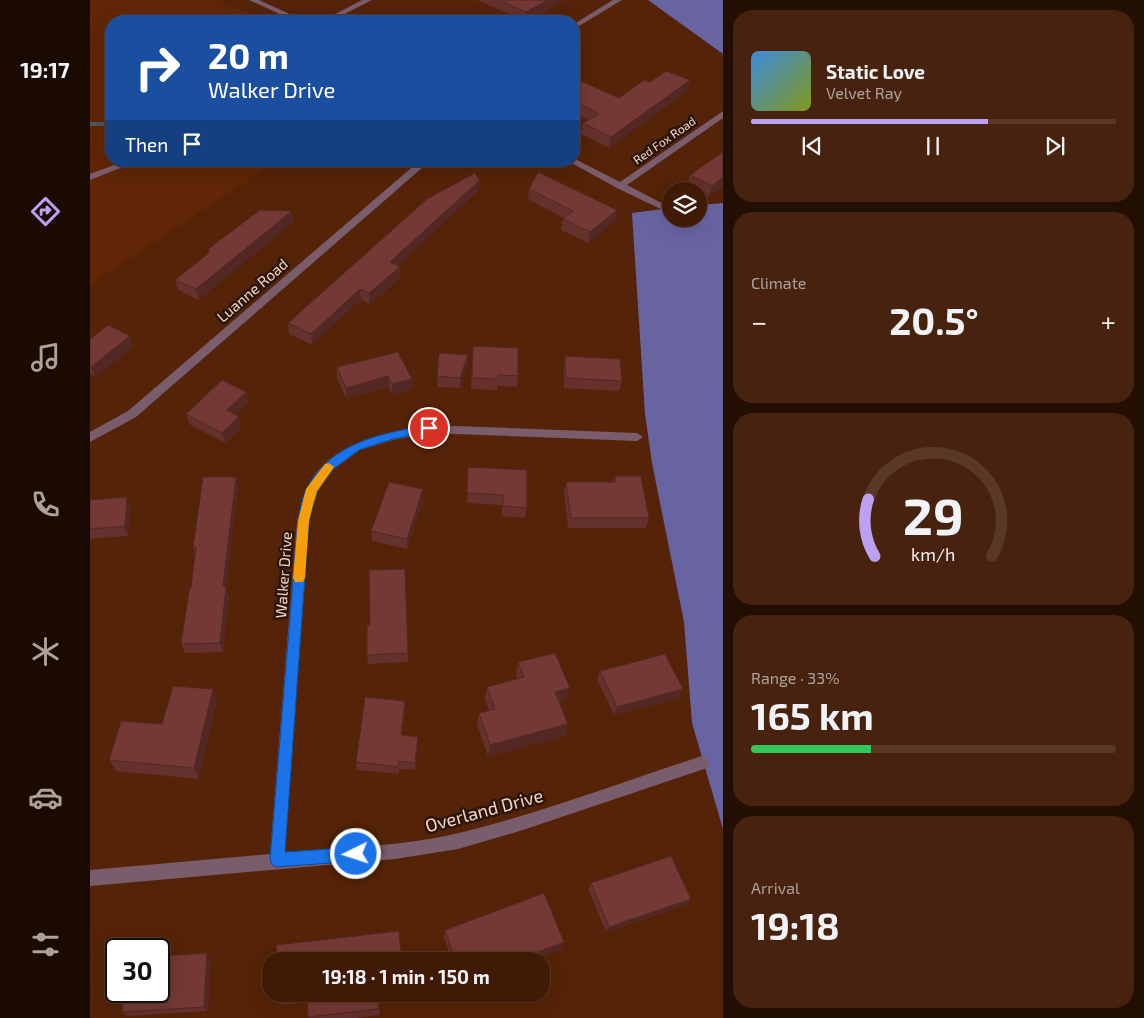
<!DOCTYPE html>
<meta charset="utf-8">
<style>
:root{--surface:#401a05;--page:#47230f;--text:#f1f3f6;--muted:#aea19a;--line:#593827;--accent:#bca0f2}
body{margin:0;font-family:"Exo 2",sans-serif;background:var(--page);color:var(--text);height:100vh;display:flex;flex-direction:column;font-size:19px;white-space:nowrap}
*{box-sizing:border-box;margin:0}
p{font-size:16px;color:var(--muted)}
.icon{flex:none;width:28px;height:28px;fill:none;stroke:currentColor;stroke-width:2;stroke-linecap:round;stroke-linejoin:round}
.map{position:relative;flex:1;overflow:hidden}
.side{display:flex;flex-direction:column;gap:10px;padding:10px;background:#230e03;width:421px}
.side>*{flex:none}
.banner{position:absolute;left:15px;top:15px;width:475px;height:152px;border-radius:20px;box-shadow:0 5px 20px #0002,0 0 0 1px var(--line);background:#1a4fa0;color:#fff;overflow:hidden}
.fabs{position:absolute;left:572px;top:182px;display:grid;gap:10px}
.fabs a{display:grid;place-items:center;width:45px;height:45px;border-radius:50%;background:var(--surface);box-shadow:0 5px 20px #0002,0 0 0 1px var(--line);font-size:25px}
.speed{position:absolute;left:15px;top:938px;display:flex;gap:10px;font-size:25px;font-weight:700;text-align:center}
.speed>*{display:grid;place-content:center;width:65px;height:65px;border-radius:50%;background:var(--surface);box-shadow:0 5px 20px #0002,0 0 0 1px var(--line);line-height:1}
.speed .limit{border:2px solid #111;border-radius:8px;background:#fff;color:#111}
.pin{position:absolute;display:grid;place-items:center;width:42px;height:42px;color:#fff;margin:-21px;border:2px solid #fff;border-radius:50%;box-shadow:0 1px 5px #0007}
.me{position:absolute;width:55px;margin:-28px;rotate:266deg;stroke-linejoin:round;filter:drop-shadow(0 0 4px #0008)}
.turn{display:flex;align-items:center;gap:18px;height:105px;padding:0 20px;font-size:22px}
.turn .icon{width:65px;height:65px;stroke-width:2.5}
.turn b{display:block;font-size:35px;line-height:42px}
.then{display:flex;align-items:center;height:48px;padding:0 20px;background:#0003;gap:10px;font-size:19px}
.big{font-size:38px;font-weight:700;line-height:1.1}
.side .card{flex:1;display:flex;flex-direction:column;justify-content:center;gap:8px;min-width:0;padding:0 18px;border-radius:20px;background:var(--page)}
.side .dial{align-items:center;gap:0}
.dial svg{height:130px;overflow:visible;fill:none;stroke:var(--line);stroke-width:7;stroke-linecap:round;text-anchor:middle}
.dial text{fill:var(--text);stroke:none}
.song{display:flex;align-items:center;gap:15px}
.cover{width:60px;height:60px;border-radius:8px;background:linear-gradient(135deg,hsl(210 70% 55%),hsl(70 70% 35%))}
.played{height:5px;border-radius:2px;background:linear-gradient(90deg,var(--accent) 65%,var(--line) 65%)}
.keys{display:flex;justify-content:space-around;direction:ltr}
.heat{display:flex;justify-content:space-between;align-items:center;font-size:28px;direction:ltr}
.charge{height:8px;border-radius:4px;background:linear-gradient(90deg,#34c759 33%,var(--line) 0)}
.trip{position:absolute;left:172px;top:952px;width:288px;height:50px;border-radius:20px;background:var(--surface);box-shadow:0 5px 20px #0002,0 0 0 1px var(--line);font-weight:700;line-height:50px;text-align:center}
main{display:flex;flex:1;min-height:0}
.tabs{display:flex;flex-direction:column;width:90px;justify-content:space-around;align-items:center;background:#1a0a02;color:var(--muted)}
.tabs .icon{width:35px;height:35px}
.tabs .selected{color:var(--accent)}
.tabs b{font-size:22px;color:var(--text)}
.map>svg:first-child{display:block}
.built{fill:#602605}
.forest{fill:#6864a2}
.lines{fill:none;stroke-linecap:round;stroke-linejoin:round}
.stream{fill:#4e575a;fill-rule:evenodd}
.minor{fill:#795d6c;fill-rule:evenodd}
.wall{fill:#64312d}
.shaded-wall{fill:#512824}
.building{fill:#743934;stroke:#512824}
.route{fill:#1a73e8;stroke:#114b97}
.slow{fill:#f59e0b}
.labels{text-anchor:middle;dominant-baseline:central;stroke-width:5;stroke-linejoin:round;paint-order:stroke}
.far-street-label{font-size:12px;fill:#f7d6c7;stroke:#2b150a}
.street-label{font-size:15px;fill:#f7d6c7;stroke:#2b150a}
.near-street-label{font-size:18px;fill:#f7d6c7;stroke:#2b150a}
</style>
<main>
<nav class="tabs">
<b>19:17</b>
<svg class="icon selected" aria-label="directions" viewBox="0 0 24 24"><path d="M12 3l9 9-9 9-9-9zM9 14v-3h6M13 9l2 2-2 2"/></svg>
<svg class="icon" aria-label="music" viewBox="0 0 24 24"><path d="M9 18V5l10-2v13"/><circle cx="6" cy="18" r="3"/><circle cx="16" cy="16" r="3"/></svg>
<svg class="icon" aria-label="phone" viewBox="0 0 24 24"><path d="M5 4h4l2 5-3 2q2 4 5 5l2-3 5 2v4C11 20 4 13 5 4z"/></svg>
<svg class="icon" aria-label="climate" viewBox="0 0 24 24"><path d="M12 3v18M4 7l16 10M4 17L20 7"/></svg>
<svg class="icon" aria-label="car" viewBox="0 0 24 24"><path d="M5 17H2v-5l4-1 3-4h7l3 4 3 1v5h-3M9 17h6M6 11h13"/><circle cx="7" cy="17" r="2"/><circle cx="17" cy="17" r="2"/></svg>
<svg class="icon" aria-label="filters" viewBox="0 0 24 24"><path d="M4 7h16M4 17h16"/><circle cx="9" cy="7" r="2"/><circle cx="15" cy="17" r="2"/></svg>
</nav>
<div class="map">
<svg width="633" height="1018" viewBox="0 0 633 1018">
<rect width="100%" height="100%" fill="#552307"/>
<path class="built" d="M 0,0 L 129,0 L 175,21 L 21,21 L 21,161 L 187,161 L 0,285 Z"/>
<path class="forest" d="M 558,0 L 633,0 L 633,54 Z
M 633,203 L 633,829 L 602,723 L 594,622 L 562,463 L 555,414 L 542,213 L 581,208 L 581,219 L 609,219 L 609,205 Z"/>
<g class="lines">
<path class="stream" d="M 0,122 L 21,122 L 21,126 L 0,126 Z"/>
<path class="minor" d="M 159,0 L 169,0 L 215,21 L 205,21 Z
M 272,0 L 282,0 L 241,21 L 232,21 Z
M 523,0 L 532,0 L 484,29 L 484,24 Z
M 633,111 L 633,118 L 537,185 L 581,208 L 581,214 L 527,188 L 478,161 L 484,161 L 485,159 L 530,182 Z
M 35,161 L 48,161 L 0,180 L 0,174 Z
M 332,161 L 345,161 L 333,167 L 46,417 L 0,442 L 0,432 L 38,411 L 327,163 Z
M 339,425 L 547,433 L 553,437 L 547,441 L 339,433 L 303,440 L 270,450 L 244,469 L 228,491 L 219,521 L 195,853 C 253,848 313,846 369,833 C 451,813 532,782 612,756 L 617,758 L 619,763 L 617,768 L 433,830 L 368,849 L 305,859 L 0,886 L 0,870 L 180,854 L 207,521 C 210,510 212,498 217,488 C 239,442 294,433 339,425 Z"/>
</g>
<path class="wall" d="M 387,0 L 475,0 L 435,21 Z
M 484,78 L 529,98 L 560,82 L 600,80 L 597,91 L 519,148 L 491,134 L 493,123 L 498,120 L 484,112 Z
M 633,152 L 633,186 L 619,197 L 597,186 L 600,175 Z
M 439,189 L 527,210 L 525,221 L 498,243 L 471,230 L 473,219 L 474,218 L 438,199 Z
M 389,190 L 307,266 L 310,278 L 280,304 L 271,299 L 222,345 L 199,334 L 198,323 Z
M 202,211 L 203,222 L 108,300 L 88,290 L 85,280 L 118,253 L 117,250 Z
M 40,336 L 43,347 L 5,377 L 0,374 L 0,339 Z
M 383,346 L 428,376 L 427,387 L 407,386 L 407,390 L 381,389 Z
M 308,352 L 322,389 L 302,395 L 299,387 L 256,398 L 247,378 L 247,367 Z
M 349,353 L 378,355 L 377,366 L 370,388 L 347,387 Z
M 475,356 L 532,381 L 529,391 L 474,388 L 474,367 Z
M 156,392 L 158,403 L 145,415 L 149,417 L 151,427 L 135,443 L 99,424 L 96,414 Z
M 378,467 L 437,508 L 435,518 L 412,516 L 412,505 L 377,503 Z
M 525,476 L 559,518 L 556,528 L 478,528 L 474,492 L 476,482 L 523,482 Z
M 146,477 L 148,487 L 136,587 L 139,596 L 133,652 L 95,653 L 91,644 L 101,587 L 105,555 L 103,547 Z
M 37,497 L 41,507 L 38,536 L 0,539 L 0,500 Z
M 333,499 L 317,549 L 282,541 L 281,531 Z
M 280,624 L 318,653 L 318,662 L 278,664 L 277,655 Z
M 428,662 L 476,700 L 469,702 L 478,724 L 475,736 L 398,756 L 387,725 L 389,713 L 399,710 L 395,699 L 397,687 L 427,679 L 426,675 Z
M 510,671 L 589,698 L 524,715 L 507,680 Z
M 127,701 L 109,779 L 26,771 L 19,760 L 72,724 Z
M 315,709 L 312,735 L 328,745 L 325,770 L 309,769 L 309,774 L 267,770 L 266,762 Z
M 501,883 L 601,899 L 596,905 L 516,932 L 498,889 Z
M 355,930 L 470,950 L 440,961 L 362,961 L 354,937 Z
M 121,959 L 118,1011 L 37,1016 L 32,1012 Z
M 187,994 L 291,994 L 288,994 L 290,1015 L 266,1018 L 219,1018 L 218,1002 L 191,1005 L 187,998 Z"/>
<path class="shaded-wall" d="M 458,0 L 475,0 L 435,21 L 436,12 Z
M 600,80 L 597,91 L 519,148 L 521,137 Z
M 633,177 L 633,186 L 619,197 L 622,186 Z
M 390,180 L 389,190 L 300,273 L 300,262 Z
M 527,210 L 525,221 L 498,243 L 500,232 Z
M 202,211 L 203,222 L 108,300 L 106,289 Z
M 310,267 L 310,278 L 280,304 L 279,293 Z
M 270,289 L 271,299 L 222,345 L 221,334 Z
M 40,336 L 43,347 L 5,377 L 1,367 Z
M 378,355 L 377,366 L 370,388 L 370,378 Z
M 298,376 L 299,387 L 256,398 L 256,388 Z
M 322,379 L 322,389 L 302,395 L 302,384 Z
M 156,392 L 158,403 L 139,421 L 137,410 Z
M 149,417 L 151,427 L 135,443 L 132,433 Z
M 146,477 L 148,487 L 136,587 L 139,596 L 133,652 L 130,643 L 133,585 Z
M 333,489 L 333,499 L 317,549 L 317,539 Z
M 37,497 L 41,507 L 38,536 L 35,526 Z
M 480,688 L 476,700 L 462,704 L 465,692 Z
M 123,689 L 127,701 L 109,779 L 104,768 Z
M 593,689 L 589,698 L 524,715 L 527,707 Z
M 315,701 L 315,709 L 311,743 L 311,735 Z
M 478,724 L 475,736 L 398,756 L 400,745 Z
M 328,737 L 328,745 L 325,770 L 325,763 Z
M 601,899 L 596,905 L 516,932 L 519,927 Z
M 474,942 L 470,950 L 440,961 L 424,961 Z
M 117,953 L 121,959 L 118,1011 L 114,1007 Z"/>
<path class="building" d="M 409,0 L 458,0 L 436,12 Z
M 576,71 L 600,80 L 521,137 L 493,123 L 509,114 L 484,101 L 484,78 L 529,98 L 554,80 L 560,82 Z
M 633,152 L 633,177 L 622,186 L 600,175 Z
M 448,172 L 527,210 L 500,232 L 473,219 L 483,211 L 439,189 Z
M 385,173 L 390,180 L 300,262 L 310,267 L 279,293 L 270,289 L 221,334 L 198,323 L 337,199 Z
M 170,210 L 202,211 L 106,289 L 85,280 L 120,252 L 117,250 Z
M 18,325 L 40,336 L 1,367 L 0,366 L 0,339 Z
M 383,346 L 428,348 L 428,376 L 408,375 L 408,379 L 382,378 Z
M 308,352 L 322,379 L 302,384 L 298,376 L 256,388 L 247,367 Z
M 349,353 L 378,355 L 370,378 L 347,376 Z
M 475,356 L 530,359 L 532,381 L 476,378 Z
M 132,380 L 156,392 L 137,410 L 149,417 L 132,433 L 96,414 Z
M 378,467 L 437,470 L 437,508 L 413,506 L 413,495 L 377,493 Z
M 525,476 L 551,476 L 559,518 L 481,518 L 476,482 L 526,482 Z
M 113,477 L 146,477 L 133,585 L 136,587 L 130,643 L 91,644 L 99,591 L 101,587 L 106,547 L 103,547 Z
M 299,482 L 333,489 L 317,539 L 281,531 Z
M 37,497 L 35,526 L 0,529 L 0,500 Z
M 315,569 L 318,653 L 277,655 L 277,626 L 280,624 L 279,570 Z
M 465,653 L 480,688 L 465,692 L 478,724 L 400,745 L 389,713 L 405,709 L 397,687 L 434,677 L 428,662 Z
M 575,654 L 593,689 L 527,707 L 510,671 Z
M 83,686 L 123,689 L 104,768 L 19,760 L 31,721 L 72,724 Z
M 275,697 L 315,701 L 311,735 L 328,737 L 325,763 L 309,761 L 308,767 L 266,762 Z
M 581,856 L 601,899 L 519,927 L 501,883 Z
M 454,893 L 474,942 L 424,961 L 366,961 L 355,930 Z
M 309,931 L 312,961 L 187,961 L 186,945 Z
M 117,953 L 114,1007 L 32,1012 L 34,991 L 69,991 L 69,956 Z
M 187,994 L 288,994 L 289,1009 L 218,1017 L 217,996 L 187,998 Z"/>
<path class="route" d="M 339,425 L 344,428 L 343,431 L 303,439 L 269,450 L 243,469 L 227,491 L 219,521 L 195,852 L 266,847 L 271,849 L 273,854 L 271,859 L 266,861 L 187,867 L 182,865 L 180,860 L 208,521 C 210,510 212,497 217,488 C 241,442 293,433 339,425 Z"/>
<path class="slow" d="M 239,463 L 244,467 L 227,491 L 223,505 L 219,521 L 215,578 L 213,582 L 205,582 L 203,578 L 208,521 L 216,489 L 235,464 Z"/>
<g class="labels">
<g class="far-street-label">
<text transform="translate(574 140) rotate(-35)">Red Fox Road</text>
</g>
<g class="street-label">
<text transform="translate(162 290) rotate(-41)">Luanne Road</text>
<text transform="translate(193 575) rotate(-86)">Walker Drive</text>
</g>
<g class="near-street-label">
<text transform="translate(394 810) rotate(-15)">Overland Drive</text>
</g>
</g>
</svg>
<div class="fabs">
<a><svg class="icon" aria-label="layers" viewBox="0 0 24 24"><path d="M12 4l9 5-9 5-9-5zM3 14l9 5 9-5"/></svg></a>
</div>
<div class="speed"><div class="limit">30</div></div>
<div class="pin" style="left:339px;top:428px;background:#d93025"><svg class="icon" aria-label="arrive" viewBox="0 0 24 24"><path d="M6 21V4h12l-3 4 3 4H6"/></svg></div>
<svg class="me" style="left:266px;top:854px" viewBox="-20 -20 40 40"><circle r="17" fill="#1a73e8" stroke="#fff" stroke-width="3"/><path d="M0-11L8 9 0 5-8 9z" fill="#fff"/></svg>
<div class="trip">19:18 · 1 min · 150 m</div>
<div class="banner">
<div class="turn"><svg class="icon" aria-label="right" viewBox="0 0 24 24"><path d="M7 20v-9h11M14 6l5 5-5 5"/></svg><div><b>20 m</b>Walker Drive</div></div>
<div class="then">Then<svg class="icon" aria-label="arrive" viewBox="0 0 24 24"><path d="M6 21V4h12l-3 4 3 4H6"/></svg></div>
</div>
</div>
<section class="side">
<div class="card">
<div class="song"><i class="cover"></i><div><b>Static Love</b><p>Velvet Ray</p></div></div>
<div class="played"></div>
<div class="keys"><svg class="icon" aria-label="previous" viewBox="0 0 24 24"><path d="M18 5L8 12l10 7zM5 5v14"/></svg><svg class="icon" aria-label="pause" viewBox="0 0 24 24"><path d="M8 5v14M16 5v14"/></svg><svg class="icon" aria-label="next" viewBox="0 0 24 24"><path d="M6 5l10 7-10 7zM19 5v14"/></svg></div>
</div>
<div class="card"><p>Climate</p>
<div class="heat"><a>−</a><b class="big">20.5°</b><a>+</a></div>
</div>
<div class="card dial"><svg viewBox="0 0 100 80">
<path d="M14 69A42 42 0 1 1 86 69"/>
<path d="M14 69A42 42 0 0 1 10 34" stroke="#bca0f2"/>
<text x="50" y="56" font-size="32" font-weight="700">29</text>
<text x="50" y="72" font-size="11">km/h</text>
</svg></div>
<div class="card"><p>Range · 33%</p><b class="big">165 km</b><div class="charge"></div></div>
<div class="card"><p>Arrival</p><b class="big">19:18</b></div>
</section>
</main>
